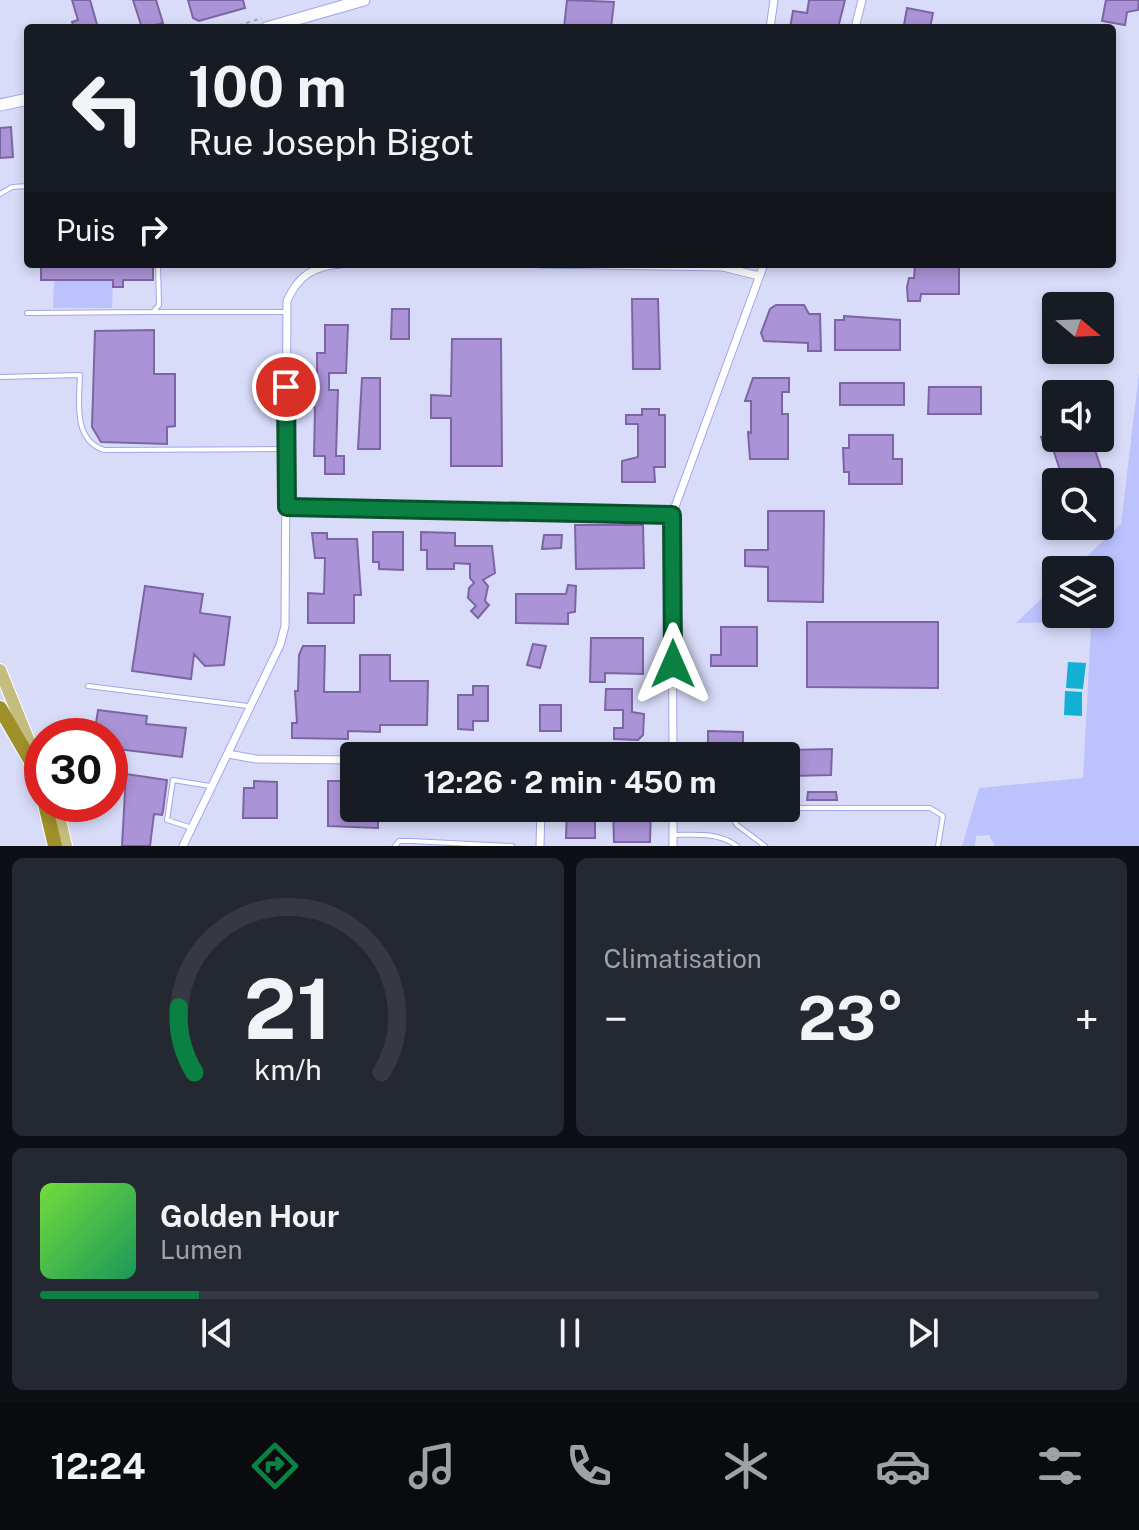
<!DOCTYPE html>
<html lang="fr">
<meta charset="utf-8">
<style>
:root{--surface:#171b24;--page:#242831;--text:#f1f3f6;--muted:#9ea1a6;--line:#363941;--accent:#0b8043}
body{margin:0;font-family:"Public Sans",sans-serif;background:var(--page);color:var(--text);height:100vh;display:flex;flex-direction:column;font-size:30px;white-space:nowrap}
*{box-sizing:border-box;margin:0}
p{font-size:26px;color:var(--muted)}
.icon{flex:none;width:44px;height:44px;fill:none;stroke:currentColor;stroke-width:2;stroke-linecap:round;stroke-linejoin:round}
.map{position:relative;height:846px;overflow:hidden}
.details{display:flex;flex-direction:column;gap:12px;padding:12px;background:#0d0f14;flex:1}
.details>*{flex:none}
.top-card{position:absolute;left:24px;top:24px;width:1092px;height:244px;border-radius:8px;box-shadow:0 4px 12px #0003;background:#171b24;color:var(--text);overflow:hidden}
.needle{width:52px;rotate:109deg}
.buttons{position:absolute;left:1042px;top:292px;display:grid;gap:16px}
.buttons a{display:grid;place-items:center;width:72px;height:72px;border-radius:8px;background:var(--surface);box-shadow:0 4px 12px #0003;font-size:40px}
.speed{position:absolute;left:24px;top:718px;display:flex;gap:16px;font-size:40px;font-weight:700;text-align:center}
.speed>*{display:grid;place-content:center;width:104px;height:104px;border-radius:50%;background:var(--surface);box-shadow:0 4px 12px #0003;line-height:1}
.speed .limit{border:12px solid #d22;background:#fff;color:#111}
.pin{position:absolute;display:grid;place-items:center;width:68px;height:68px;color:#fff;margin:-34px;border:4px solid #fff;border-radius:50%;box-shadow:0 2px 8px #0007}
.me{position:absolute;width:88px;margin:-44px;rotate:0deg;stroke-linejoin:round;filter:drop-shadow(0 0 6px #0008)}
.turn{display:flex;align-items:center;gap:28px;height:168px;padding:0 32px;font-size:36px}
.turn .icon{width:104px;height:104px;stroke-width:2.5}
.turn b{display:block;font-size:56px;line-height:68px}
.then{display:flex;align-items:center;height:76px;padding:0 32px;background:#0003;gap:16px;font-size:30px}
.big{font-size:60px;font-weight:700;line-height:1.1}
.details .widget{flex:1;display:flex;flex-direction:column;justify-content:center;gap:12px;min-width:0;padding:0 28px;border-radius:12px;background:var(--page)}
.details .dial{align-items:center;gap:0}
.dial svg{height:208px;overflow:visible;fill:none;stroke:var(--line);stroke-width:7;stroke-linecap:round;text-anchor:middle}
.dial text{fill:var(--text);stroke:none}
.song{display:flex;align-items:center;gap:24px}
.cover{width:96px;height:96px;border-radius:12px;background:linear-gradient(135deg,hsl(100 70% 55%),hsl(150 70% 35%))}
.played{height:8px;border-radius:4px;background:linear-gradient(90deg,var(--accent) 15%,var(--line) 15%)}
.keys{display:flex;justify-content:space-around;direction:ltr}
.heat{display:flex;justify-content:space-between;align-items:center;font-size:44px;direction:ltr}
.details .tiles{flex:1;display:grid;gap:12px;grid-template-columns:1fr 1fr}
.widget:last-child{grid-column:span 2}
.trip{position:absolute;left:340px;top:742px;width:460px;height:80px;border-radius:8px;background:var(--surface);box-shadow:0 4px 12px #0003;font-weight:700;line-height:80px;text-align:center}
.menu{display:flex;height:128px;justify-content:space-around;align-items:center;background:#090b0e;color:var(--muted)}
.menu .icon{width:56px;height:56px}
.menu .active{color:var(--accent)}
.menu b{font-size:36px;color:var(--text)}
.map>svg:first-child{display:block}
.green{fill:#bcc2fe}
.water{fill:#13b0d4}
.building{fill:#aa93d6;stroke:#7c65a4;stroke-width:2}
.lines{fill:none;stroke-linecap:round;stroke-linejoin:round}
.lane-casing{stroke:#a0a6ea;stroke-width:6}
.street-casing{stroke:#a0a6ea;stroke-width:9}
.secondary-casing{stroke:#a0a6ea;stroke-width:13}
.primary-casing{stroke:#fff;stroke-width:14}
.highway-casing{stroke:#fff;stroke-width:16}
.path{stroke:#9b9fbb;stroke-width:2;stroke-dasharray:4 4;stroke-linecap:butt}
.lane{stroke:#fff;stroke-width:4}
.street{stroke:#fff;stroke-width:7}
.secondary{stroke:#fff;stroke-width:11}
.primary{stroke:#c5bc7f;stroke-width:12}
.highway{stroke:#9f902a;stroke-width:14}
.route-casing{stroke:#07532c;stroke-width:20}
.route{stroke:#0b8043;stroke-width:14}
</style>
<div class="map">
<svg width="1139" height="846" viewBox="0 0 1139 846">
<rect width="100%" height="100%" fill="#d8dcf9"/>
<path class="green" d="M 54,280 L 113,280 L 112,308 L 53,308 Z
M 1139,373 L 1139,846 L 995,846 L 989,835 L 976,836 L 975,846 L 962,846 L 979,788 L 1083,778 L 1091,627 L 1076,622 L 1016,623 L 1056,585 L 1056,614 L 1100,614 L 1100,570 L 1072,570 L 1121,524 Z"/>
<path class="water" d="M 1068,662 L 1086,663 L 1083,689 L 1066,688 Z
M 1065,691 L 1082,692 L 1082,716 L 1064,715 Z"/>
<path class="building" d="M 72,0 L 90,0 L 98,28 L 74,28 L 72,22 L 78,20 Z
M 133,0 L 156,0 L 163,23 L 142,28 Z
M 188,0 L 243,0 L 245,8 L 199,21 L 193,18 Z
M 567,0 L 614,2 L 611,28 L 564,28 Z
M 809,0 L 845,0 L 838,28 L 790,28 L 793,11 L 807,13 Z
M 1106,0 L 1139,0 L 1138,10 L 1127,12 L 1125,25 L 1102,21 Z
M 907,8 L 933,13 L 930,28 L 904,25 Z
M 11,127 L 13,157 L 0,158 L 0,128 Z
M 41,264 L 153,264 L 153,280 L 123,280 L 123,287 L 113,287 L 113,280 L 41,280 Z
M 915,265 L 959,265 L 959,294 L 921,294 L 920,301 L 908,301 L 907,287 L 909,278 L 914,278 Z
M 632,299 L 658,299 L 660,369 L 633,369 Z
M 776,305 L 804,305 L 809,314 L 820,314 L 821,351 L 808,351 L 808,343 L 764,341 L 761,333 L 770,309 Z
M 392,309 L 409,309 L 409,339 L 391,339 Z
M 844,316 L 900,320 L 900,350 L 835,350 L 835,320 L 844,320 Z
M 325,325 L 348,325 L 346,373 L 329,373 L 329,390 L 338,390 L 336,456 L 344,456 L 344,474 L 325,474 L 325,456 L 314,456 L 315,408 L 310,403 L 310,393 L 317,377 L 317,353 L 325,353 Z
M 154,330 L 154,374 L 175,374 L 175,426 L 167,427 L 167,444 L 101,442 L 92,427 L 95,331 Z
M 452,339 L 501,339 L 502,466 L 451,466 L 451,418 L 431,418 L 431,395 L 451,396 Z
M 362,378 L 380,378 L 380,449 L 358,449 Z
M 753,378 L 789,378 L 789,392 L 782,392 L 782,414 L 788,414 L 788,459 L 750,459 L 748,432 L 751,433 L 751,401 L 745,401 Z
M 840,383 L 904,383 L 904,405 L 840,405 Z
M 929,387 L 981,387 L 981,414 L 928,414 Z
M 642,409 L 659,409 L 659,415 L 665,415 L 665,467 L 654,467 L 655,482 L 622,482 L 622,461 L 638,457 L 638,424 L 626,424 L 626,415 L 642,415 Z
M 1056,432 L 1056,438 L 1091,438 L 1105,480 L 1064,482 L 1051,443 L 1044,446 L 1041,437 Z
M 849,435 L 893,435 L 893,459 L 902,459 L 902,484 L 849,484 L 849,472 L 844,472 L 843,448 L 849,448 Z
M 768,511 L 824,511 L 823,602 L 768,601 L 768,567 L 745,566 L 745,550 L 768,550 Z
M 575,525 L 643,525 L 644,568 L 576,569 Z
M 373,532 L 403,532 L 403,570 L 379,569 L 379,562 L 373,562 Z
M 421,532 L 455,533 L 455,546 L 492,546 L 495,573 L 483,580 L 488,586 L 485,601 L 489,605 L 478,618 L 471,611 L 476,606 L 468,598 L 469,588 L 474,583 L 470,578 L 470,564 L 454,563 L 454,569 L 427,569 L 427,550 L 421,550 Z
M 312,533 L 327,533 L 327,539 L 357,539 L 361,595 L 354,595 L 354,623 L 308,623 L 308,593 L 324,594 L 325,558 L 315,558 Z
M 544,535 L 562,535 L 561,548 L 542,549 Z
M 568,585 L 576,586 L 575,612 L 568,613 L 568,624 L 516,623 L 516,594 L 566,594 Z
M 145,586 L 203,594 L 200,613 L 230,617 L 224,665 L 205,666 L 194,654 L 191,679 L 132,671 Z
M 807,622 L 938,622 L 938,688 L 807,687 Z
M 721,627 L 757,627 L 757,666 L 711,666 L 711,655 L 721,655 Z
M 591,638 L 643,638 L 643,674 L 605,673 L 605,682 L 590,682 Z
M 533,644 L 546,646 L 540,668 L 527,665 Z
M 303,646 L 325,646 L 324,692 L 360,692 L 360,655 L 390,655 L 390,681 L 428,681 L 427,725 L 380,725 L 380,732 L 348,731 L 348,739 L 292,738 L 292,723 L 297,723 L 295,691 L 298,691 L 299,655 Z
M 473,686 L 488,686 L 488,721 L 473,721 L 473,730 L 458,729 L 458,695 L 473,695 Z
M 606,689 L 632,689 L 632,712 L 644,714 L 643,735 L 638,740 L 614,739 L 614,728 L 623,728 L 623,710 L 605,710 Z
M 540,705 L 561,705 L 561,731 L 540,731 Z
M 98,710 L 147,716 L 146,724 L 186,728 L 182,757 L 110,748 L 110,736 L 94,736 Z
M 708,731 L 743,732 L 743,756 L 708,756 Z
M 832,749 L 831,775 L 791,776 L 791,750 Z
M 126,774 L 167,780 L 163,811 L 162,815 L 154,814 L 150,846 L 122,846 Z
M 254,781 L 277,782 L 277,818 L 243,818 L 244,788 L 254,788 Z
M 328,781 L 354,781 L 354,808 L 378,808 L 378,828 L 328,826 Z
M 808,792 L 836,792 L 837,800 L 807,800 Z
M 567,808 L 595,808 L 595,838 L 566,838 Z
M 613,808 L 651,808 L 650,842 L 614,842 Z"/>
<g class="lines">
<g class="lane-casing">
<path id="lane" d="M 0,194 L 12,187 L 28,186
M 153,312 L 286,312
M 27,313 L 153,312 L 159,305 L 158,264
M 0,377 L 80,375 C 79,402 73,440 104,450 L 286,449
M 88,686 L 248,706
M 726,808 L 737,825 L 765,846
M 768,808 L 930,808 L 943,816 L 938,846
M 192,828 L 167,820 L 173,780 L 210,786
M 673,835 C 695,835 718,832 737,846
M 395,846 L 399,841 L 411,841 L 512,846"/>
</g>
<g class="street-casing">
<path id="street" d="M 770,28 L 774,0
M 855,28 L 862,0
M 539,264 L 723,267 L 759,276
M 287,507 L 672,515
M 228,754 L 256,759 L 354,760
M 673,756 L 672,515 L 764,264
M 183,846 L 280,645 L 285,626 L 287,301 C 298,276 313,266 341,264
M 540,846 L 541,808
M 673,846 L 673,808"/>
</g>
<g class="secondary-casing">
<path id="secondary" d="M 266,28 L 364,0
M 0,105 L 28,99"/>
</g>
<g class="primary-casing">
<path id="primary" d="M 0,670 L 41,771
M 56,804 L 66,846"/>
</g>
<g class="highway-casing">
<path id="highway" d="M 0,708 L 33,765 L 42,794
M 45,804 L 55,846"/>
</g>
<path class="path" d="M 231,28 L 262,18"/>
<use href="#lane" class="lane"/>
<use href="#street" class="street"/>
<use href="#secondary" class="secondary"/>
<use href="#primary" class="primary"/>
<use href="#highway" class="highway"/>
</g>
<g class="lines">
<g class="route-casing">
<path id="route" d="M 286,387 L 287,507 L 672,515 L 673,664"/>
</g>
<use href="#route" class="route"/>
</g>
</svg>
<div class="buttons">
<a><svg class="needle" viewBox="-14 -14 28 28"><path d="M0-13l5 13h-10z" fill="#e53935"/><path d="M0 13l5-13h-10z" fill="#9ea1a6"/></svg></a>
<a><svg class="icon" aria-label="sound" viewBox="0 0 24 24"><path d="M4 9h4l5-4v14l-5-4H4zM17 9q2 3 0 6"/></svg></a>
<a><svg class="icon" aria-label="search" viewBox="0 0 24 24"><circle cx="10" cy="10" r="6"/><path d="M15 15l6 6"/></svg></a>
<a><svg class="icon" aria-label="layers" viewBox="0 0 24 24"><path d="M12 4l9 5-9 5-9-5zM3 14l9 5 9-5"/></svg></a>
</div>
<div class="speed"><div class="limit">30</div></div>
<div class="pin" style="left:286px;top:387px;background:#d93025"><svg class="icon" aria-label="arrive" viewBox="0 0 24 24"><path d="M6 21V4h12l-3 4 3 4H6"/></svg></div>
<svg class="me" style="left:673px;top:664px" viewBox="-20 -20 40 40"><path d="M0-17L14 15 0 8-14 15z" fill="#0b8043" stroke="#fff" stroke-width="4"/></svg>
<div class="trip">12:26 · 2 min · 450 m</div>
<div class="top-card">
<div class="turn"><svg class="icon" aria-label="left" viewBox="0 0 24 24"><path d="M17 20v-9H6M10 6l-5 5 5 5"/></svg><div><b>100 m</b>Rue Joseph Bigot</div></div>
<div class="then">Puis<svg class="icon" aria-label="right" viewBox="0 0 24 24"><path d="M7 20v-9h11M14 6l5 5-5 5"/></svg></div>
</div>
</div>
<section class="details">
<div class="tiles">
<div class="widget dial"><svg viewBox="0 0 100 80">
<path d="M14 69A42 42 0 1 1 86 69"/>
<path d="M14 69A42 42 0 0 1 8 44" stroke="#0b8043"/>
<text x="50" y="56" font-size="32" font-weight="700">21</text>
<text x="50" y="72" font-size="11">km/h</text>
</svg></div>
<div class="widget"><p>Climatisation</p>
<div class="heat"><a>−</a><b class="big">23°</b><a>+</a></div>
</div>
<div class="widget">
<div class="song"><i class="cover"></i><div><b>Golden Hour</b><p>Lumen</p></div></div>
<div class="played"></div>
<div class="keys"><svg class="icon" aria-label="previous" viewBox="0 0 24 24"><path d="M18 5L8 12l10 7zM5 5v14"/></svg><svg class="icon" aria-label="pause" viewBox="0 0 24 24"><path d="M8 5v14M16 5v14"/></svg><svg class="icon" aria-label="next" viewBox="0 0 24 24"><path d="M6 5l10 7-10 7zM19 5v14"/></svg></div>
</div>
</div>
</section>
<nav class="menu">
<b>12:24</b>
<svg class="icon active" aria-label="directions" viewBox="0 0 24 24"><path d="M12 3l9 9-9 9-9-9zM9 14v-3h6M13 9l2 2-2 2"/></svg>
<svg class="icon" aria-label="music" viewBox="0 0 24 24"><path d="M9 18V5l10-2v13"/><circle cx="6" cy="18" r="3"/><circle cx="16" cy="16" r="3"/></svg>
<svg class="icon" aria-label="phone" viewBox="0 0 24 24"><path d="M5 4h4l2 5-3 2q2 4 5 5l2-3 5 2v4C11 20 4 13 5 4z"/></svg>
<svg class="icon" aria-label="climate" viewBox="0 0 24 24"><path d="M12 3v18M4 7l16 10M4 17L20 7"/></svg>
<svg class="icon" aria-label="car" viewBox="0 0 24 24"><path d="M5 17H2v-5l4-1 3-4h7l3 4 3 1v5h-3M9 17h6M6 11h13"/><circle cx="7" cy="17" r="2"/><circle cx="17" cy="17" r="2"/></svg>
<svg class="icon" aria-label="filters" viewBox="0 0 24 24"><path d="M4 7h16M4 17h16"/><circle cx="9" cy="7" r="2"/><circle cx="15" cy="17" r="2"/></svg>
</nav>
